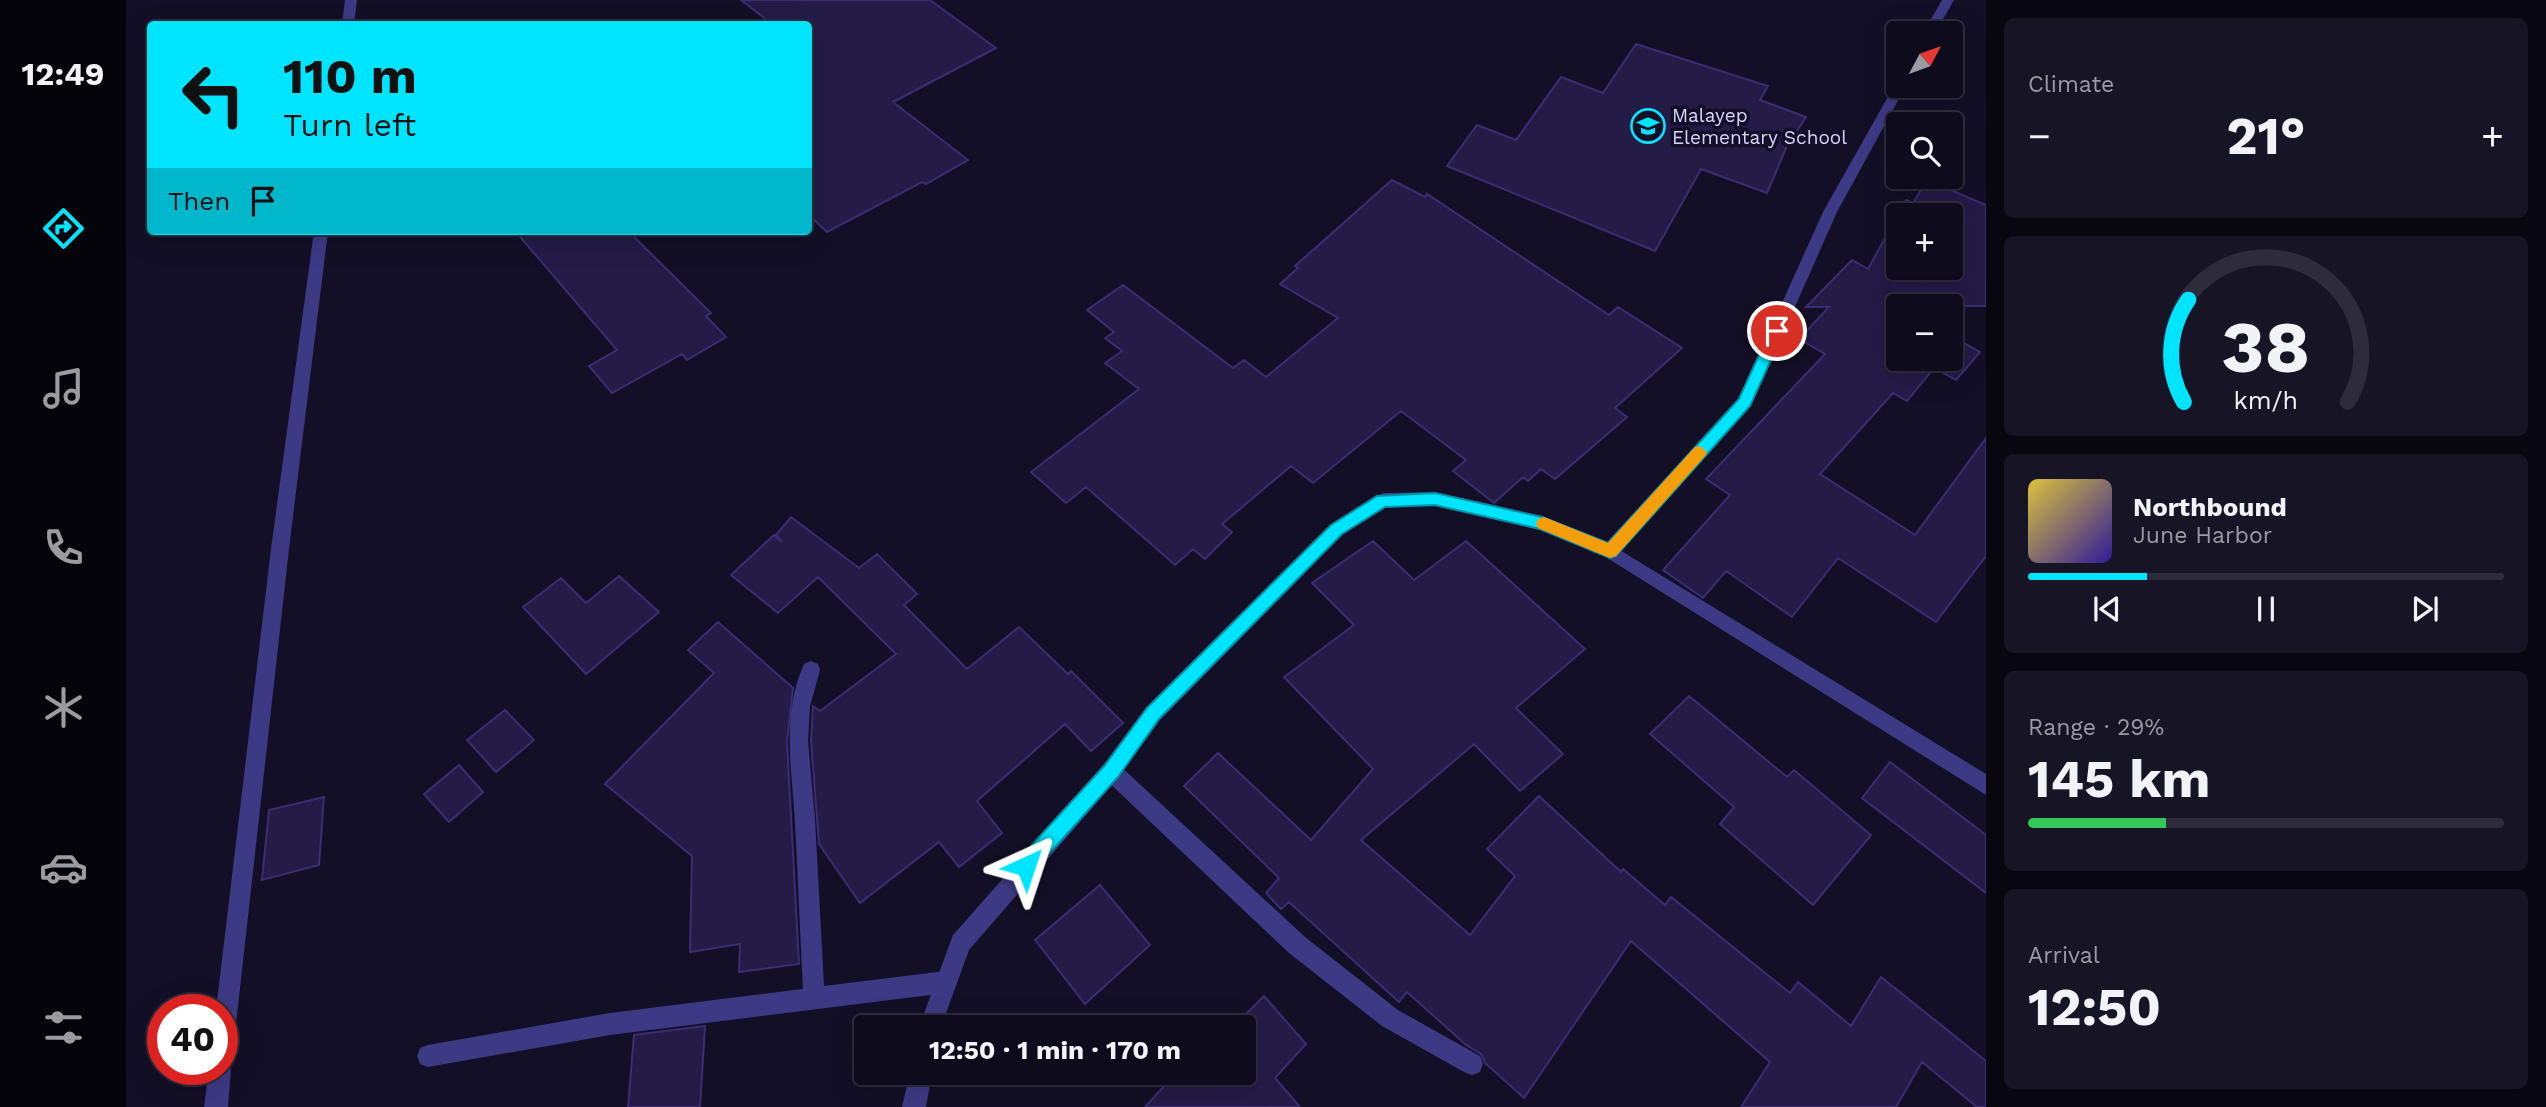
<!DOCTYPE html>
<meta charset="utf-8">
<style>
:root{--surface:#0e0b1c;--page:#171425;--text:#f1f3f6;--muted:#9b9ba3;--line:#2e2b3b;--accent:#00e5ff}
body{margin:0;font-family:"Work Sans",sans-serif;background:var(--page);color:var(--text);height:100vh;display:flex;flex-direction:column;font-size:26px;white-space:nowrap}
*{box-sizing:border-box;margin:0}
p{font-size:23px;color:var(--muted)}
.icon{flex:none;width:38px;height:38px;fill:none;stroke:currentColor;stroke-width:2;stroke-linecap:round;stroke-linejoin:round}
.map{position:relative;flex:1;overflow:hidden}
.drawer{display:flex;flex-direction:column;gap:18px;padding:18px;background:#08060f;width:560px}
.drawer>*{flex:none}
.top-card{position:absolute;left:21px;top:21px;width:665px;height:214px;border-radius:7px;box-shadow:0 7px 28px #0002,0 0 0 2px var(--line);background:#00e5ff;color:#111;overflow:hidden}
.needle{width:46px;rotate:49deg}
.tools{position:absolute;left:1760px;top:21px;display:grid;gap:14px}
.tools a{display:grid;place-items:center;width:77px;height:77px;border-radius:7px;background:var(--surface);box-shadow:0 7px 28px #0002,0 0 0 2px var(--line);font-size:35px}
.speed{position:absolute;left:21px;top:994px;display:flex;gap:14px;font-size:35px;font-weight:700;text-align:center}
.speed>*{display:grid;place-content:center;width:91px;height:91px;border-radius:50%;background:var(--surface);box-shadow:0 7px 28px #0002,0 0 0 2px var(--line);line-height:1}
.speed .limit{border:10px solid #d22;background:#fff;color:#111}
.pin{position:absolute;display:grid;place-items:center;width:60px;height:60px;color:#fff;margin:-30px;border:4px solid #fff;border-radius:50%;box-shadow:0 2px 7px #0007}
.me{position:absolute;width:77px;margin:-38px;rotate:42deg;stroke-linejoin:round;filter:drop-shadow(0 0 5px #0008)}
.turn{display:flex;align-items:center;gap:24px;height:147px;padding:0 21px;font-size:32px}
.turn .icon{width:91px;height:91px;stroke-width:2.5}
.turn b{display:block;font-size:49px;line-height:60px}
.then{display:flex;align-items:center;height:66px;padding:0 21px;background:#0003;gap:14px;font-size:26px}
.big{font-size:52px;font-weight:700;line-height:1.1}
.drawer .widget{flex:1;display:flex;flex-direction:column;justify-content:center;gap:10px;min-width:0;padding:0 24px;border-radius:10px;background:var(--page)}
.drawer .dial{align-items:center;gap:0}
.dial svg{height:182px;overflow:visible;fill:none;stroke:var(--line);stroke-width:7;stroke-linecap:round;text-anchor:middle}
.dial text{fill:var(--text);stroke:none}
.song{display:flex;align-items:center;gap:21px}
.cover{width:84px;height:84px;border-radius:10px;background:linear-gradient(135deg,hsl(50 70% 55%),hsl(250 70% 35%))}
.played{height:7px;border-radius:4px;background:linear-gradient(90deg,var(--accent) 25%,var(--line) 25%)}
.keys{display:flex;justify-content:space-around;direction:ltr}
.heat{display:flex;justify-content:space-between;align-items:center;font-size:38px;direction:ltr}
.charge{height:10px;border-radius:5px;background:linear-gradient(90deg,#34c759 29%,var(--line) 0)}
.trip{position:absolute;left:728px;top:1015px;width:402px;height:70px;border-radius:7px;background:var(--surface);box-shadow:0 7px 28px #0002,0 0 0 2px var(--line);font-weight:700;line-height:70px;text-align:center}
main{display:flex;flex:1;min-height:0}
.tabs{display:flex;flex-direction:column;width:126px;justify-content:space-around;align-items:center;background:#06040b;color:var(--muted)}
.tabs .icon{width:49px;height:49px}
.tabs .selected{color:var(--accent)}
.tabs b{font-size:32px;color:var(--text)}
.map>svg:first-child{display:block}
.building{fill:#241b47;stroke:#3b2d73;stroke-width:2;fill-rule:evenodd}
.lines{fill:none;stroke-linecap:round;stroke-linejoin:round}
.minor{fill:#3d3a85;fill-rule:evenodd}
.tertiary{fill:#3d3a85;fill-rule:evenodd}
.route{fill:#00e5ff;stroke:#0095a6;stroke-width:2}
.slow{fill:#f59e0b}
.labels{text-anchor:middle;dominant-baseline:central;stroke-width:7;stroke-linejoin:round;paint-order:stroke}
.far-poi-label{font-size:19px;fill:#d9d4ff;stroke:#130f26;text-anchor:start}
</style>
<main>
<nav class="tabs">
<b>12:49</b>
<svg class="icon selected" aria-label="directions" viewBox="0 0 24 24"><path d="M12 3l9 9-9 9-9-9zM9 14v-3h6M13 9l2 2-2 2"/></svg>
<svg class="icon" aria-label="music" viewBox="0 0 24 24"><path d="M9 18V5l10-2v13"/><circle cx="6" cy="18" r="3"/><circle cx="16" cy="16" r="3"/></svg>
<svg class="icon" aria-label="phone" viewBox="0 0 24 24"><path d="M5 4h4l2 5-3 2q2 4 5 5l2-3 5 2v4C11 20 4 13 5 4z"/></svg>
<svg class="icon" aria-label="climate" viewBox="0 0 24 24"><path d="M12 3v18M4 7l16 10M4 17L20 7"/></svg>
<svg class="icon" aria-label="car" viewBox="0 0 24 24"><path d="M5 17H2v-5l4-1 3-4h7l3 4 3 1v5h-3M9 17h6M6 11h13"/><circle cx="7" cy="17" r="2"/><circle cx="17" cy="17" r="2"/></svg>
<svg class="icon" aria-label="filters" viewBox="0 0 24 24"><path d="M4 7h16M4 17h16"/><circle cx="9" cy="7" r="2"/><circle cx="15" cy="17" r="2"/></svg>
</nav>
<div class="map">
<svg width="1860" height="1107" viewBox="0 0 1860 1107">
<rect width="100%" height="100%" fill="#130f26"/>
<path class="building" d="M 615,0 L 804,0 L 870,48 L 767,102 L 842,160 L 800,184 L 796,182 L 701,232 L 682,214 L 682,24 L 646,24 Z
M 1510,44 L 1642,86 L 1634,100 L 1680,117 L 1660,148 L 1641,193 L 1575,169 L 1529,251 L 1321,166 L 1351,125 L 1390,140 L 1435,77 L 1477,93 Z
M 1266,180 L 1299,197 L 1301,194 L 1483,315 L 1492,307 L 1556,348 L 1489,408 L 1501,417 L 1429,479 L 1415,469 L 1402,481 L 1397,477 L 1368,503 L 1327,471 L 1340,460 L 1275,411 L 1187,483 L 1165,466 L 1096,524 L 1106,532 L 1079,559 L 1067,549 L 1049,565 L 960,487 L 940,503 L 905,472 L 1013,389 L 979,363 L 996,351 L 979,338 L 988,332 L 961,310 L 997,285 L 1107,368 L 1118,360 L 1140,377 L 1212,318 L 1154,284 L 1172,268 L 1169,266 Z
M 1801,180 L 1860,205 L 1860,306 L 1771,306 L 1773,359 L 1825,359 L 1825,336 L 1854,352 L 1830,380 L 1808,368 L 1781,401 L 1767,393 L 1694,474 L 1789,535 L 1860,438 L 1860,556 L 1810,622 L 1712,558 L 1666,617 L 1600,571 L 1577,598 L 1537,570 L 1604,495 L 1580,479 L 1699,354 L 1673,339 L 1703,307 L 1680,307 L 1726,260 L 1742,269 L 1780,200 L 1787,203 ZM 1773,215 L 1825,215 L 1825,268 L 1773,268 Z
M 389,231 L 502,231 L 585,313 L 580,316 L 600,337 L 561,360 L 556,354 L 486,393 L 463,366 L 491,350 Z
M 665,517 L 733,568 L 751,554 L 791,594 L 778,605 L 841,669 L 893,627 L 942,674 L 945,671 L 997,723 L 965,751 L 939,724 L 851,801 L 876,833 L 833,867 L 813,842 L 734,903 L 693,844 L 685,741 L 687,706 L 694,711 L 770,654 L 692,577 L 652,613 L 605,575 L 648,535 L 656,542 L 650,535 Z
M 1247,541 L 1288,580 L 1340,541 L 1459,649 L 1390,708 L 1437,754 L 1394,791 L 1348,744 L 1235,840 L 1344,935 L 1389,876 L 1361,849 L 1413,796 L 1495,872 L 1497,869 L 1539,905 L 1545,897 L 1664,993 L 1672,982 L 1725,1026 L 1755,977 L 1860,1061 L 1860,1107 L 1851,1107 L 1796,1062 L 1770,1107 L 1615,1107 L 1644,1062 L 1505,941 L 1398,1098 L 1359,1063 L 1355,1054 L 1340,1045 L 1281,992 L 1273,1002 L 1163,902 L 1155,909 L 1140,893 L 1153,878 L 1058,786 L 1092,753 L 1185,840 L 1247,769 L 1158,677 L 1228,625 L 1186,583 Z
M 493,576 L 533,612 L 460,674 L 397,607 L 435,578 L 460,603 Z
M 592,622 L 667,688 L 661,742 L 673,964 L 613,972 L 614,944 L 564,952 L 566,856 L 479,784 L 588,673 L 562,650 Z
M 1563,696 L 1661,777 L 1668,770 L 1745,835 L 1687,905 L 1594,824 L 1608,807 L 1524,734 Z
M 379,710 L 408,740 L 370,772 L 341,740 Z
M 1764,762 L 1860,835 L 1860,893 L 1736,798 Z
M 333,765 L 357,792 L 323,822 L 298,794 Z
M 198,797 L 193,865 L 136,880 L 143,810 Z
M 974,885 L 1024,945 L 959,1004 L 909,940 Z
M 1138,996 L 1180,1044 L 1149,1078 L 1174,1107 L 1019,1107 L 1050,1073 L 1118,1073 L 1118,1027 L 1107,1027 Z
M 579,1026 L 574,1107 L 502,1107 L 508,1035 Z"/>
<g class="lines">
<path class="minor" d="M 219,0 L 231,0 L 228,24 L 216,24 Z
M 188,231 L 202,231 L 163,549 L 107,1051 L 101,1060 L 105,1069 L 102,1107 L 78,1107 L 83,1069 L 96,1069 L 96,1010 L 90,1010 L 145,549 Z
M 1484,544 L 1860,774 L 1860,795 L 1478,556 L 1475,551 L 1478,546 Z
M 685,661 L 692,664 L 694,670 L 684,706 L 682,741 L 689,819 L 698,986 L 820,971 L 828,974 L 831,982 L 828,990 L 820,993 L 484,1035 L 302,1067 L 294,1064 L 291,1056 L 294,1048 L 302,1045 L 484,1013 L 677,989 C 674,933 672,878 669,823 C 666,768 655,716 678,664 Z
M 985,761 L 992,764 L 1179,937 L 1272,1010 L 1354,1056 L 1357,1064 L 1354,1072 L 1346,1075 L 1338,1072 L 1256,1026 L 1163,953 L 978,778 L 975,771 L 978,764 Z"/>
<path class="tertiary" d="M 1816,0 L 1828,0 L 1809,33 L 1797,33 Z
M 1773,82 L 1773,86 L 1780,86 L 1711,212 L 1625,406 L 1490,556 L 1484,558 L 1414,530 L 1309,506 L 1260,507 L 1216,535 L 1034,720 L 992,778 L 843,950 L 815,1027 L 793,1027 L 827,935 L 978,764 L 1020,708 L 1204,525 L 1257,493 L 1309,492 L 1416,516 L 1481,542 L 1613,398 L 1697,212 L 1768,86 Z
M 784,1073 L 806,1073 L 800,1107 L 776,1107 Z"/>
</g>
<path class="route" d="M 1651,325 L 1658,331 L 1624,406 L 1490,556 L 1484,558 L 1414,529 L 1309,505 L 1259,507 L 1216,534 L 1033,719 L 992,777 L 906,873 L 900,875 L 893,873 L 890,866 L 893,859 L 979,765 L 1021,708 L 1205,525 L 1251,496 L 1309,493 L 1416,517 L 1482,543 L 1613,399 L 1644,331 Z"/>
<path class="slow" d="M 1574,446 L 1581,452 L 1579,456 L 1490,556 L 1484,558 L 1412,528 L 1410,524 L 1412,519 L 1418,517 L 1482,543 L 1569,447 Z"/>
<defs>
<g id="school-ring" transform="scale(1.75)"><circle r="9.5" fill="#130f26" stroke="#00e5ff" stroke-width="1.5"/><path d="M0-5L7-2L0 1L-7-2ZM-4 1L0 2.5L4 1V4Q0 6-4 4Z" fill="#00e5ff"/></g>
</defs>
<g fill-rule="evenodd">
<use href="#school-ring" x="1522" y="126"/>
</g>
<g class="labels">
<g class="far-poi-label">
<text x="1546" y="115">Malayep<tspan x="1546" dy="22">Elementary School</tspan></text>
</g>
</g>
</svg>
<div class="tools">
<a><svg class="needle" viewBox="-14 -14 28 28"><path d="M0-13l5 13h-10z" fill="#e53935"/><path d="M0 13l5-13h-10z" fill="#9b9ba3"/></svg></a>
<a><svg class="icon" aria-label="search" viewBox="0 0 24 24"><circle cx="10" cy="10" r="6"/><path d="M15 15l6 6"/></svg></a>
<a>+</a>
<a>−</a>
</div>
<div class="speed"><div class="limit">40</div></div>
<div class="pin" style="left:1651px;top:331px;background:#d93025"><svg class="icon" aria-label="arrive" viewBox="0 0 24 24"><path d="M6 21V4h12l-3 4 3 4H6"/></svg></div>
<svg class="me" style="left:900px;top:866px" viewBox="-20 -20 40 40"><path d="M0-17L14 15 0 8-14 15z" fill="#00e5ff" stroke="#fff" stroke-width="4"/></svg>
<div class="trip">12:50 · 1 min · 170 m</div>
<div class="top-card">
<div class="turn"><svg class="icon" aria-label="left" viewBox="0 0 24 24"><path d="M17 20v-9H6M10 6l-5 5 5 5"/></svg><div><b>110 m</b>Turn left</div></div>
<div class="then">Then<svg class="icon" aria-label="arrive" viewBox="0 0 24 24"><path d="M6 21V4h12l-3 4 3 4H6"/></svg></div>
</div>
</div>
<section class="drawer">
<div class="widget"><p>Climate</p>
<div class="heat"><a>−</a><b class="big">21°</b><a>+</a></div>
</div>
<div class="widget dial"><svg viewBox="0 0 100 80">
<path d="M14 69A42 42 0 1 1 86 69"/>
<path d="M14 69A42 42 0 0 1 16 24" stroke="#00e5ff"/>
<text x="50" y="56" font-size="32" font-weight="700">38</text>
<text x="50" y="72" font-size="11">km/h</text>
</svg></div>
<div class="widget">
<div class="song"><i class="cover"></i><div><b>Northbound</b><p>June Harbor</p></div></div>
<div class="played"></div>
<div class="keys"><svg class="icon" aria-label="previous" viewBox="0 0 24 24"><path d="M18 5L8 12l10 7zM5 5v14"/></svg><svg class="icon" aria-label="pause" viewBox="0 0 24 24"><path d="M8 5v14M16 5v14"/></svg><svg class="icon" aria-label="next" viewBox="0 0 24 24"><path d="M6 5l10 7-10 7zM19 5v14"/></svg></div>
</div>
<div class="widget"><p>Range · 29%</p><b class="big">145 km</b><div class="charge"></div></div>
<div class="widget"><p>Arrival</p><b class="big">12:50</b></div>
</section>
</main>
